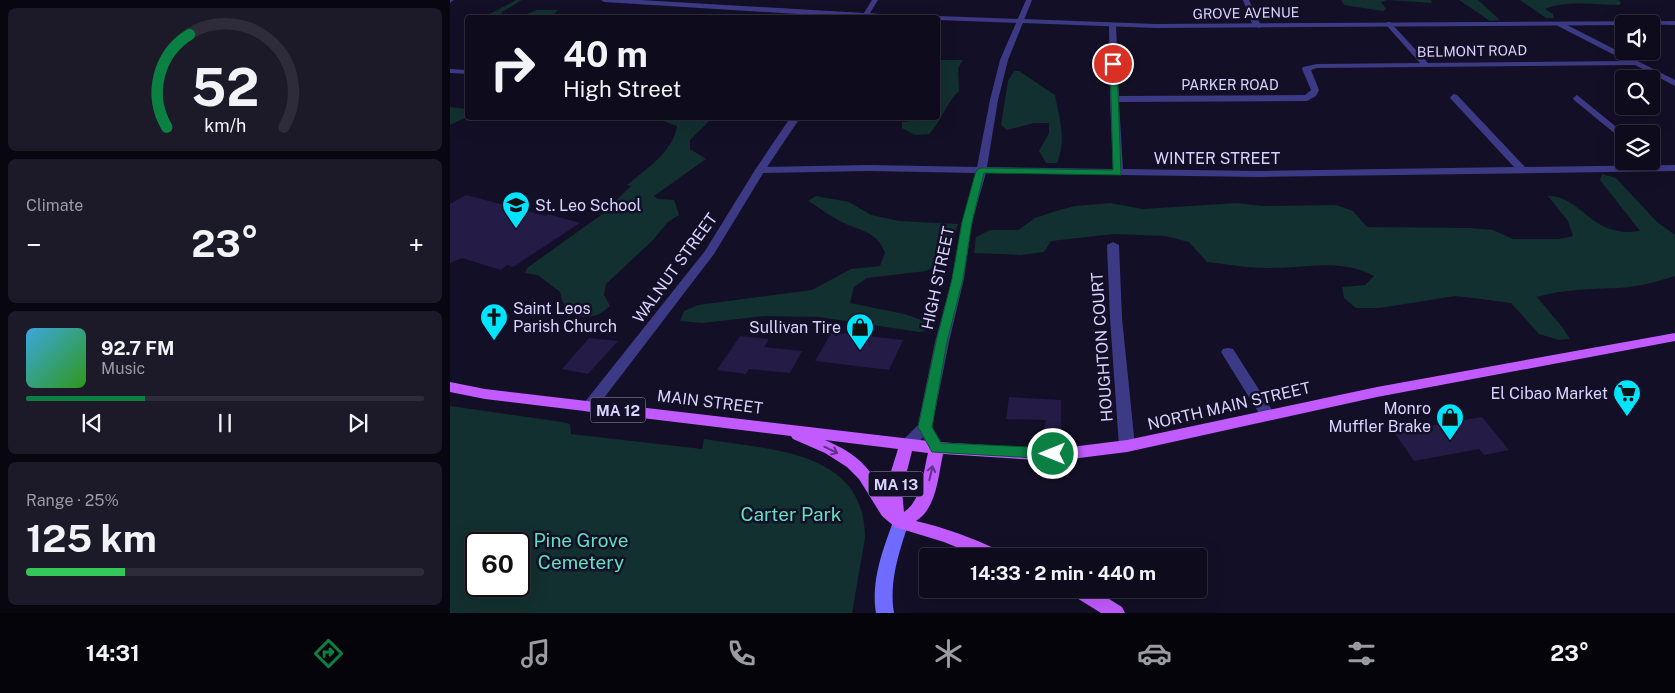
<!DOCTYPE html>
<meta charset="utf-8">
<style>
:root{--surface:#0e0b1c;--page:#1c1929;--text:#f1f3f6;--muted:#9b9ba3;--line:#2e2b3b;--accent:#0b8043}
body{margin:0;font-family:"Public Sans",sans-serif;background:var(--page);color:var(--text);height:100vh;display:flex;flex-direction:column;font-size:19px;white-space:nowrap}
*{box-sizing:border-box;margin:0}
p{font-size:16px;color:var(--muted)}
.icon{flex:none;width:28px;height:28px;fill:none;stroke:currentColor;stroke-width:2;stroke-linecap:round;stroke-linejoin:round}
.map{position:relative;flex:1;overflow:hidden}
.side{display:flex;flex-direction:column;gap:8px;padding:8px;background:#08060f;width:450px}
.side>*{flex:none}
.hud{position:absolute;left:15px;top:15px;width:475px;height:105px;border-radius:5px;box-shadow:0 5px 20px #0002,0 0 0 1px var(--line);background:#0e0b1c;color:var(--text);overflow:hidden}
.fabs{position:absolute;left:1165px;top:15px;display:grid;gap:10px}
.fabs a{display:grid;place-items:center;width:45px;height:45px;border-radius:5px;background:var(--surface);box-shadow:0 5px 20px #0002,0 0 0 1px var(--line);font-size:25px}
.speed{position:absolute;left:15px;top:532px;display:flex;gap:10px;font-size:25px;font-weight:700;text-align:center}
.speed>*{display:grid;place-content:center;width:65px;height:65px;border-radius:50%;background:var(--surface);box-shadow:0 5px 20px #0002,0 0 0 1px var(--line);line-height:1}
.speed .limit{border:2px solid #111;border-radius:8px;background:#fff;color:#111}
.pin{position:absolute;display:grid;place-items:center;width:42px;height:42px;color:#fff;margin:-21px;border:2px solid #fff;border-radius:50%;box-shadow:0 1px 5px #0007}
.me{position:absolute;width:55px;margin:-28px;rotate:270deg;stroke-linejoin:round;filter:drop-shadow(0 0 4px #0008)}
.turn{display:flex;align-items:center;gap:18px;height:105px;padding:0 15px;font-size:22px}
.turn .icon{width:65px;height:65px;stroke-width:2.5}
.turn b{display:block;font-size:35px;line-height:42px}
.big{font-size:38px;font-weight:700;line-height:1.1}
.side .card{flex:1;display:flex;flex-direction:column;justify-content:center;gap:8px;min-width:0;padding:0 18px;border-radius:8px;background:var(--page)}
.side .dial{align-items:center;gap:0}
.dial svg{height:130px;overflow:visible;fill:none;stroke:var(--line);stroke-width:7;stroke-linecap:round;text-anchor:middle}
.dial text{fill:var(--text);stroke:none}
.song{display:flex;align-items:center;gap:15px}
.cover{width:60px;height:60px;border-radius:8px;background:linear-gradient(135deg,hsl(200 70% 55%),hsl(110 70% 35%))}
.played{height:5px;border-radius:2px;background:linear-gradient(90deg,var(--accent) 30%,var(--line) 30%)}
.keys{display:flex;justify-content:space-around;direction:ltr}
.heat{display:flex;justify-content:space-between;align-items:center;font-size:28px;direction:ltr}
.charge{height:8px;border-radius:4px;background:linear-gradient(90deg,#34c759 25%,var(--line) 0)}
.trip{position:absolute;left:469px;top:548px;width:288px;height:50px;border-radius:5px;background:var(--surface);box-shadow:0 5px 20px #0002,0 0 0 1px var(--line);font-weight:700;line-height:50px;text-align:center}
.tabs{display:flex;height:80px;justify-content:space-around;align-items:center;background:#06040b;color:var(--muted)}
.tabs .icon{width:35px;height:35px}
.tabs .selected{color:var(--accent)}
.tabs b{font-size:22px;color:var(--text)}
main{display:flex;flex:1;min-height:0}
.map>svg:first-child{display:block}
.green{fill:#12302f;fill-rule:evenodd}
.building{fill:#241b47}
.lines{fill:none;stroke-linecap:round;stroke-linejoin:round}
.minor{fill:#3d3a85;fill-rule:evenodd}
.tertiary{fill:#3d3a85;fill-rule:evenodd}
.secondary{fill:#6f6bff;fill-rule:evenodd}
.primary{fill:#c25bff;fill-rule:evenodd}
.oneway{stroke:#623188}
.route{fill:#0b8043;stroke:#07532c}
.labels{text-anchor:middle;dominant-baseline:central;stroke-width:5;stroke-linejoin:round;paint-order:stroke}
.far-street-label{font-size:14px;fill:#d9d4ff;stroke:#130f26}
.shield{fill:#130f26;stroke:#9e99be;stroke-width:1}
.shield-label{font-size:15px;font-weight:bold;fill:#d9d4ff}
.street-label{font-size:16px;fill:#d9d4ff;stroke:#130f26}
.poi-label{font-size:16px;fill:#d9d4ff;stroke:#130f26;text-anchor:end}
.near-park-label{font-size:19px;fill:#5fe0c0;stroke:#130f26}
</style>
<main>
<section class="side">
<div class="card dial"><svg viewBox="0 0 100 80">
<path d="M14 69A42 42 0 1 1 86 69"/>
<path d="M14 69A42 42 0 0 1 28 12" stroke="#0b8043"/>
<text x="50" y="56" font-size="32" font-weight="700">52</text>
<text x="50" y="72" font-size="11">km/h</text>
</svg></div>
<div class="card"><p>Climate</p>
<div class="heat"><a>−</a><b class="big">23°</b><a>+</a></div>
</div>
<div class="card">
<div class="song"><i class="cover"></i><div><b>92.7 FM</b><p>Music</p></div></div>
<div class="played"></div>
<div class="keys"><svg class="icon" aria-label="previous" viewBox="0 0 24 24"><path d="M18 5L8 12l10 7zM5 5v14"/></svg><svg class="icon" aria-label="pause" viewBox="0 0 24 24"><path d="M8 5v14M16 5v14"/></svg><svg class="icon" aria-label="next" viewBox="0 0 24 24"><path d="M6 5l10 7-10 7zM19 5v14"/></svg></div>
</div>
<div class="card"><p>Range · 25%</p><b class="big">125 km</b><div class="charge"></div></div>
</section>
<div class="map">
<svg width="1225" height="613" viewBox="0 0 1225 613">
<rect width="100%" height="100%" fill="#130f26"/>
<path class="green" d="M 66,0 L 72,0 L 52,12 L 51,16 L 72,16 L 87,10 L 108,10 L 101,17 L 34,17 Z
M 891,0 L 981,0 L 982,3 L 938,0 L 931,2 L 936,9 L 933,11 L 894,5 Z
M 1009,0 L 1028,0 L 1050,20 L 1040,21 Z
M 1070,0 L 1168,0 L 1171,2 L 1170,5 C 1145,5 1117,0 1095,9 L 1103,14 L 1104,18 L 1096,18 Z
M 488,60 L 513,60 L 508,68 L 509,91 C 495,104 492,121 479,134 L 465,135 L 452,128 L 452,122 L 488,118 Z
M 564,71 L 569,71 L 605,95 C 609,118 617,139 607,163 L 596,163 L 589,151 L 599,133 L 599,123 L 584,123 L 557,130 L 551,125 L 558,81 Z
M 0,107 L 17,109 L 17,117 L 0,125 Z
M 205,118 L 262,118 L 240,140 L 240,149 L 256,159 L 204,196 L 208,199 L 224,200 L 229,215 L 218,222 L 202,241 L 156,284 L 154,295 L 160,306 C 146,319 138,318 119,314 L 112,300 L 110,292 L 88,275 L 75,273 L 77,268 L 151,215 L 181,186 L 177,185 C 196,169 224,151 227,126 Z
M 1152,174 L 1166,178 L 1207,222 L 1225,235 L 1225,276 C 1206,282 1187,287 1168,288 C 1140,289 1114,289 1087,297 L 1113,328 L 1120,339 L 1109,340 L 1089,334 L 1061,303 L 1031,299 L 1005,296 L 930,308 L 906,308 L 894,298 L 892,287 L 915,285 L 924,276 C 891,257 850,269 815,268 C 796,268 776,264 757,262 L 739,242 L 715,236 L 664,234 L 601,241 L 594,252 L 571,255 L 524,253 L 526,237 L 540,230 L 568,230 L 585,218 L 606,211 L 625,206 L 660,203 L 693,209 L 787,203 L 813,206 L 886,205 L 903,211 L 917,227 L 1019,228 L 1043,230 L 1063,239 L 1109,239 L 1123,236 L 1118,221 L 1098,196 C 1121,195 1135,218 1155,227 C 1167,232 1178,233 1190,231 L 1150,180 Z
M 366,196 L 399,202 L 421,215 L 449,221 L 508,224 L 497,261 L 476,271 L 417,278 L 404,287 L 400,303 L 454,314 L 475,321 L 475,331 L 469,332 L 369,317 L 315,316 L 253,323 L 230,321 L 234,311 L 248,305 L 362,290 L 401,269 L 430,266 L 435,253 C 426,228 404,231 385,218 C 375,213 367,206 358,201 Z
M 0,406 L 112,422 L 120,424 L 121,434 L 252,449 L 254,439 C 319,450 415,449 415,538 L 402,613 L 0,613 ZM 26,544 L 69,544 L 69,586 L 26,586 Z"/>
<path class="building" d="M 16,195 L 96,216 L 98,214 L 130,223 L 63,267 L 57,265 L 51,270 L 12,258 L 0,263 L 0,204 Z
M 382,332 L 453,340 L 439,370 L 365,361 Z
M 290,336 L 319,339 L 314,347 L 352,351 L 340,373 L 299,369 L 296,374 L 267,370 Z
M 139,338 L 168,341 L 138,374 L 112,369 Z
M 559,397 L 611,400 L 611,432 L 593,431 L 596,420 L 556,419 Z
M 1032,417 L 1059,450 L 1034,455 L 1029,449 L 964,461 L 944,432 Z"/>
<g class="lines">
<path class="minor" d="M 576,0 L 582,0 L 558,60 L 548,100 L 537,167 L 663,169 L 660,99 L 659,24 L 666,26 L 669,96 L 855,95 L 861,90 L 852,69 L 853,67 L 867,64 L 970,63 L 937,26 L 937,22 L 940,22 L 978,63 L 1176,61 L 1108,26 L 1108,22 L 1111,22 L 1225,80 L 1225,86 L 1185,65 L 867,68 L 861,70 L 869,90 L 866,96 L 857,101 L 669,102 L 673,169 L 810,171 L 1064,167 L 1001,99 L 1000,97 L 1004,94 L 1007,95 L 1075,167 L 1225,165 L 1225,171 L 810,177 L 536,173 L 522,222 L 514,279 L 499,342 L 482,427 L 495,448 L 492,452 L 487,454 L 482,452 L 473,437 C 467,444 462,451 452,448 L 449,444 L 468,425 L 485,342 L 502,279 L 512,222 L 526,173 L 419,171 L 310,173 L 305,170 L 310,167 L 419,165 L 527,167 L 540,100 L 550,60 Z
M 793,0 L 799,0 L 811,26 L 810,28 L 803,26 Z
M 0,69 L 18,70 L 18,74 L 0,73 Z
M 1127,95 L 1175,134 L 1174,141 L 1124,100 L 1123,98 Z
M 663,242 L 669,245 L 672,318 L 685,446 L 682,450 L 677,452 L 672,450 L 669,446 L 660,318 L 657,245 Z
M 778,348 L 783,349 L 822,410 L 824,414 L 822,418 L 817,419 L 812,418 L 771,352 L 773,349 Z"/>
<path class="tertiary" d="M 0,0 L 4,0 L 0,3 Z
M 151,0 L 190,0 L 414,13 L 422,0 L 428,0 L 420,13 L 469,18 L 411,18 L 154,2 Z
M 488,16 L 706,24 L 1225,21 L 1225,25 L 1174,24 L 1174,25 L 706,28 L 488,20 L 488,18 L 485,18 Z
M 340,118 L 350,118 L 315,170 L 264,254 L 144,411 L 139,412 L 134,411 L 132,407 L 134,403 L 255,251 L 305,170 Z"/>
<path class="secondary" d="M 451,515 L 457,517 L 459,522 C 449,552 439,581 444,613 L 426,613 C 421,581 432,552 443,522 L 445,517 Z"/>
<path class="primary" d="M 1225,333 L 1225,341 L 927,397 L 677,452 L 621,459 L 586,460 L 493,454 C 488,476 487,508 466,521 C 496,528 523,538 550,551 L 552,556 L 528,556 L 494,542 L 445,527 L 432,516 L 409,479 L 397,467 L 375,453 L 343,439 L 341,436 L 35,399 L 0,392 L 0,382 L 35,389 L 487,442 L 586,448 L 621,447 L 677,440 L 927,387 ZM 375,440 L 448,449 L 438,481 L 436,496 C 417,465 409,455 375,440 ZM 462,451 L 478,453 C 473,473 472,500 454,512 L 452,491 Z
M 619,589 L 643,589 L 672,607 L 675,613 L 651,613 L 622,595 Z"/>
</g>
<defs><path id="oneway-shaft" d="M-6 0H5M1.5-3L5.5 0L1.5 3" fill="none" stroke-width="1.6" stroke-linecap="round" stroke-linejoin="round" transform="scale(1.25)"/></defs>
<g class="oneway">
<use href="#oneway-shaft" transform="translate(381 450) rotate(26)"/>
<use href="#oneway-shaft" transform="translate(481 473) rotate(-77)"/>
</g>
<path class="route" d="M 663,61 L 667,64 L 671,175 L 534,173 L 522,222 L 513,279 L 497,342 L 482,427 L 491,443 L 603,448 L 608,450 L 610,454 L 608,457 L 603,459 L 482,452 L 468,427 L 486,342 L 502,279 L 512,222 L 526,171 L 531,168 L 663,170 L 660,64 Z"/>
<defs>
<g id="school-pin" transform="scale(1.4375)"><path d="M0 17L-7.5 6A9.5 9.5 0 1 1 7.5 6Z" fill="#00e5ff" stroke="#130f26"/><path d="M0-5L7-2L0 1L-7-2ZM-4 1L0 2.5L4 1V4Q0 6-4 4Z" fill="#111"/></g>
<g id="church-pin" transform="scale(1.4375)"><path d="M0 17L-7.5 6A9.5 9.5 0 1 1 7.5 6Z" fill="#00e5ff" stroke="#130f26"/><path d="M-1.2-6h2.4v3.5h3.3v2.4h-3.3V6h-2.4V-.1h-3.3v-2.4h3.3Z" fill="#111"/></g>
<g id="shop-pin" transform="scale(1.4375)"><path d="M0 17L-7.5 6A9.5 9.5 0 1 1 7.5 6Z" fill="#00e5ff" stroke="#130f26"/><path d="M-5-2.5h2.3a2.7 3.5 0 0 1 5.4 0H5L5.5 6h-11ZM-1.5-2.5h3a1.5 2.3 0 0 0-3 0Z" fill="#111"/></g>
<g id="supermarket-pin" transform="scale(1.4375)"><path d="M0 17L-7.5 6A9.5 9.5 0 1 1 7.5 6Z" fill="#00e5ff" stroke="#130f26"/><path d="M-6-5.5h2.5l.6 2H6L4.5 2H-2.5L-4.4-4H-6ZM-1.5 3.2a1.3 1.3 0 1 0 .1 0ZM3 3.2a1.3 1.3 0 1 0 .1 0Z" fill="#111"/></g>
</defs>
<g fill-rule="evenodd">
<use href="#school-pin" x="66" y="205"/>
<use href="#church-pin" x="44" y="317"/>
<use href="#shop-pin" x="410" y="327"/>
<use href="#supermarket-pin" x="1177" y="393"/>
<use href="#shop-pin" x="1000" y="417"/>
</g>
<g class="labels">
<g class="far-street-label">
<text transform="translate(796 13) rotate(-1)">GROVE AVENUE</text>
<text transform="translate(1022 51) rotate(-1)">BELMONT ROAD</text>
<text x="780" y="85">PARKER ROAD</text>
</g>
<g class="shield">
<rect x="140.5" y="397.5" width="55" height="25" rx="4"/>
<rect x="418.5" y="471.5" width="55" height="25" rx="4"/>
</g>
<g class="shield-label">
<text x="168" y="410">MA 12</text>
<text x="446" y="484">MA 13</text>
</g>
<g class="street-label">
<text x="767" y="158">WINTER STREET</text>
<text transform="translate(225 268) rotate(-54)">WALNUT STREET</text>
<text transform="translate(488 278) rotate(-78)">HIGH STREET</text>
<text transform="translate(652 347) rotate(-94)">HOUGHTON COURT</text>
<text transform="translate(260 402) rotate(7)">MAIN STREET</text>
<text transform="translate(779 406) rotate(-13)">NORTH MAIN STREET</text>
</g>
<g class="poi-label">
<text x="85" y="205" text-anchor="start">St. Leo School</text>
<text x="63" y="308" text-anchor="start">Saint Leos<tspan x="63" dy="18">Parish Church</tspan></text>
<text x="391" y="327">Sullivan Tire</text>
<text x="1158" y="393">El Cibao Market</text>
<text x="981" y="408">Monro<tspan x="981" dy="18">Muffler Brake</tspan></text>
</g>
<g class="near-park-label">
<text x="341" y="514">Carter Park</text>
<text x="131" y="540">Pine Grove<tspan x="131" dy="22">Cemetery</tspan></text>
</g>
</g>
</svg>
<div class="fabs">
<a><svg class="icon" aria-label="sound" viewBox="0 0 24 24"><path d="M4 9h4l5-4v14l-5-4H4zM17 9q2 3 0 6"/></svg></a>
<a><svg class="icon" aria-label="search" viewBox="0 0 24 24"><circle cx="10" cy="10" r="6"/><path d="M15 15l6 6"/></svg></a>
<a><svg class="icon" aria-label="layers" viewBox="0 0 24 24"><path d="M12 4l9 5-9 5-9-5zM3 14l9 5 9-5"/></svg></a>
</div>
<div class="speed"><div class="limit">60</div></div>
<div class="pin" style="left:663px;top:64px;background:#d93025"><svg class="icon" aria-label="arrive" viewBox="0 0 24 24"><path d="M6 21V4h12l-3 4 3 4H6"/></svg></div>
<svg class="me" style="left:603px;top:454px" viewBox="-20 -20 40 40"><circle r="17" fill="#0b8043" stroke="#fff" stroke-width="3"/><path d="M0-11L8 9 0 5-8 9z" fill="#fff"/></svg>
<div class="trip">14:33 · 2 min · 440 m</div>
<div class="hud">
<div class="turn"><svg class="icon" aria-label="right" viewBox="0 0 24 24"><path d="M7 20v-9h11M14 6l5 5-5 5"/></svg><div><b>40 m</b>High Street</div></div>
</div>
</div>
</main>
<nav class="tabs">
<b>14:31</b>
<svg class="icon selected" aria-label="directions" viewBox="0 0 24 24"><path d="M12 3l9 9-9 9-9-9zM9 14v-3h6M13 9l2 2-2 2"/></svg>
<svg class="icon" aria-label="music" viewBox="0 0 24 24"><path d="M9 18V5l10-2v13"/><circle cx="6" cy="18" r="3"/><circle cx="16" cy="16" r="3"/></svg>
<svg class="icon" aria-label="phone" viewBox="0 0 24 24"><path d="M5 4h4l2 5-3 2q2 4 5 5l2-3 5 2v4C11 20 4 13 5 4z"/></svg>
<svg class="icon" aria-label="climate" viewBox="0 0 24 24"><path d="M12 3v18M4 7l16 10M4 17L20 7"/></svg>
<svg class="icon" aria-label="car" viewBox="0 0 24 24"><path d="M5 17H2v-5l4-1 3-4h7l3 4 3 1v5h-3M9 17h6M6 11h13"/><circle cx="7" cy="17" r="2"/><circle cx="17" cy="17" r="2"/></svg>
<svg class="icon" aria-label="filters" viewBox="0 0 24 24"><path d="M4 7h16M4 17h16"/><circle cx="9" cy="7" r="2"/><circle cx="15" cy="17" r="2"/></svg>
<b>23°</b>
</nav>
